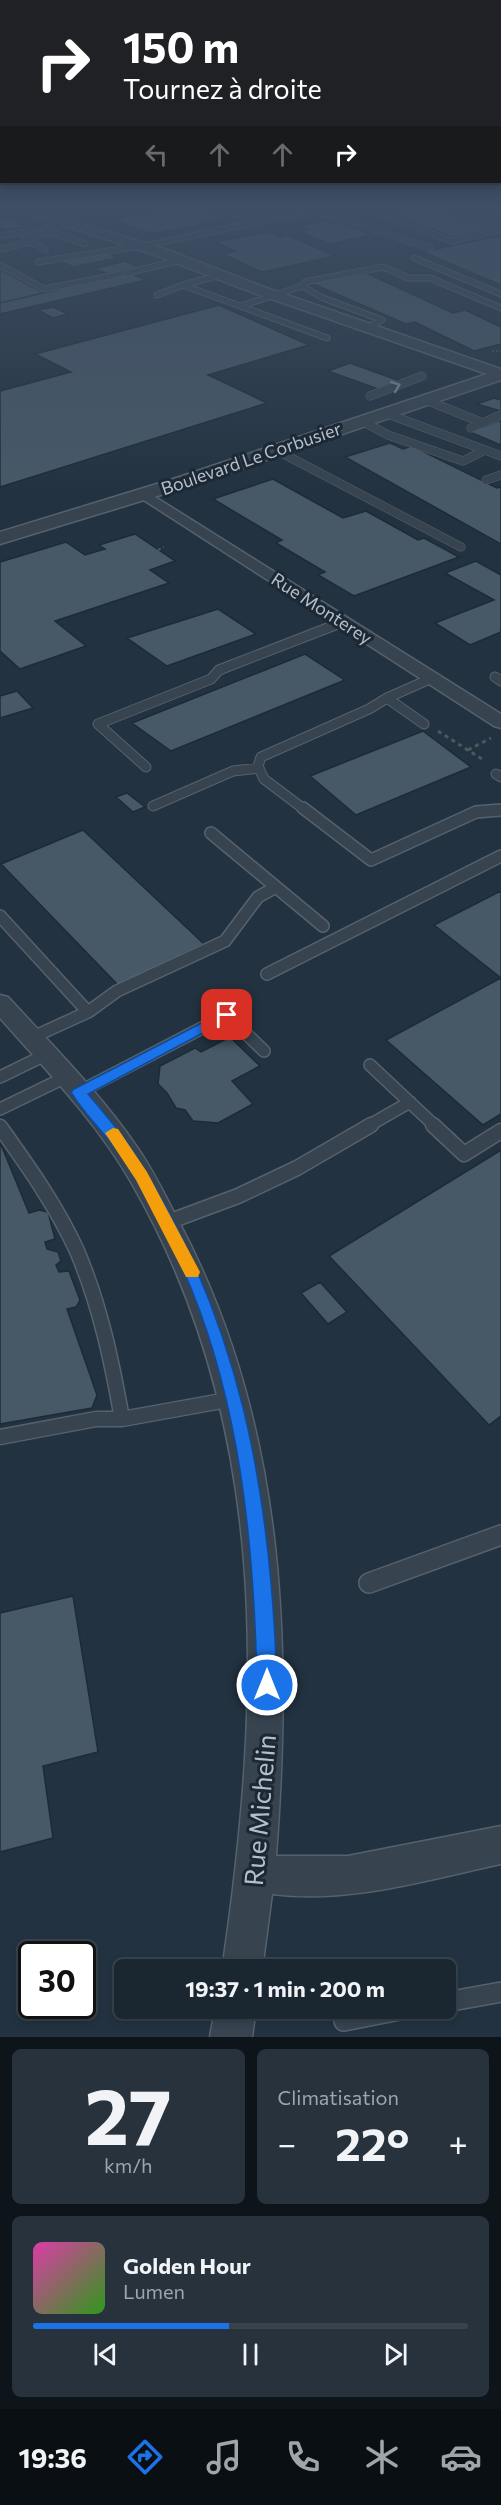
<!DOCTYPE html>
<html lang="fr">
<meta charset="utf-8">
<style>
:root{--surface:#1a2630;--page:#27323c;--text:#f1f3f6;--muted:#9fa5ab;--line:#38434c;--accent:#1a73e8}
body{margin:0;font-family:Commissioner,sans-serif;background:var(--page);color:var(--text);height:100vh;display:flex;flex-direction:column;font-size:22px;white-space:nowrap}
*{box-sizing:border-box;margin:0}
p{font-size:20px;color:var(--muted)}
.icon{flex:none;width:33px;height:33px;fill:none;stroke:currentColor;stroke-width:2;stroke-linecap:round;stroke-linejoin:round}
.map{position:relative;height:2037px;overflow:hidden}
.side{display:flex;flex-direction:column;gap:12px;padding:12px;background:#0e151a;flex:1}
.side>*{flex:none}
.top-card{position:absolute;left:0px;top:0px;width:501px;height:183px;box-shadow:0 3px 9px #0003,0 0 0 2px var(--line);background:#202124;color:#fff;overflow:hidden}
.speed{position:absolute;left:18px;top:1941px;display:flex;gap:12px;font-size:30px;font-weight:700;text-align:center}
.speed>*{display:grid;place-content:center;width:78px;height:78px;border-radius:50%;background:var(--surface);box-shadow:0 3px 9px #0003,0 0 0 2px var(--line);line-height:1}
.speed .limit{border:3px solid #111;border-radius:9px;background:#fff;color:#111}
.pin{position:absolute;display:grid;place-items:center;width:51px;height:51px;color:#fff;margin:-26px;border-radius:12px;box-shadow:0 3px 9px #0006}
.me{position:absolute;width:66px;margin:-33px;rotate:0deg;stroke-linejoin:round;filter:drop-shadow(0 0 4px #0008)}
.turn{display:flex;align-items:center;gap:21px;height:126px;padding:0 24px;font-size:27px}
.turn .icon{width:78px;height:78px;stroke-width:2.5}
.turn b{display:block;font-size:42px;line-height:51px}
.lanes{display:flex;align-items:center;height:57px;padding:0 24px;background:#0003;justify-content:center;gap:30px;direction:ltr}
.lanes .off{opacity:.35}
.big{font-size:45px;font-weight:700;line-height:1.1}
.side .card{flex:1;display:flex;flex-direction:column;justify-content:center;gap:9px;min-width:0;padding:0 21px;border-radius:9px;background:var(--page)}
.side .dial{align-items:center;gap:0}
.dial b{font-size:78px;line-height:1}
.song{display:flex;align-items:center;gap:18px}
.cover{width:72px;height:72px;border-radius:9px;background:linear-gradient(135deg,hsl(320 70% 55%),hsl(110 70% 35%))}
.played{height:6px;border-radius:3px;background:linear-gradient(90deg,var(--accent) 45%,var(--line) 45%)}
.keys{display:flex;justify-content:space-around;direction:ltr}
.heat{display:flex;justify-content:space-between;align-items:center;font-size:33px;direction:ltr}
.side .tiles{flex:1;display:grid;gap:12px;grid-template-columns:1fr 1fr}
.card:last-child{grid-column:span 2}
.trip{position:absolute;left:114px;top:1959px;width:342px;height:60px;border-radius:9px;background:var(--surface);box-shadow:0 3px 9px #0003,0 0 0 2px var(--line);font-weight:700;line-height:60px;text-align:center}
.tabs{display:flex;height:96px;justify-content:space-around;align-items:center;background:#0a0f13;color:var(--muted)}
.tabs .icon{width:42px;height:42px}
.tabs .current{color:var(--accent)}
.tabs b{font-size:27px;color:var(--text)}
.map>svg:first-child{display:block}
.building{fill:#475867;stroke:#1e2b37;stroke-width:1.5}
.lines{fill:none;stroke-linecap:round;stroke-linejoin:round}
.service-far5-casing{stroke:#55626e;stroke-width:7}
.service-far4-casing{stroke:#55626e;stroke-width:9}
.service-far3-casing{stroke:#55626e;stroke-width:11}
.service-far2-casing{stroke:#55626e;stroke-width:14}
.service-far1-casing{stroke:#55626e;stroke-width:17}
.service-casing{stroke:#55626e;stroke-width:22}
.minor-casing{stroke:#55626e;stroke-width:3}
.tertiary-casing{stroke:#55626e;stroke-width:3}
.path-far2{stroke:#435d5e;stroke-width:1.5;stroke-dasharray:2 2;stroke-linecap:butt}
.path-far1{stroke:#435d5e;stroke-width:2;stroke-dasharray:3 3;stroke-linecap:butt}
.path{stroke:#435d5e;stroke-width:3;stroke-dasharray:4 4;stroke-linecap:butt}
.service-far5{stroke:#374450;stroke-width:5}
.service-far4{stroke:#374450;stroke-width:8}
.service-far3{stroke:#374450;stroke-width:9}
.service-far2{stroke:#374450;stroke-width:11}
.service-far1{stroke:#374450;stroke-width:14}
.service{stroke:#374450;stroke-width:19}
.minor{fill:#374450;fill-rule:evenodd}
.tertiary{fill:#374450;fill-rule:evenodd}
.oneway{stroke:#7c8894}
.route{fill:#1a73e8;stroke:#114b97;stroke-width:1.5}
.slow{fill:#f59e0b}
.labels{text-anchor:middle;dominant-baseline:central;stroke-width:6;stroke-linejoin:round;paint-order:stroke}
.far-street-label{font-size:18px;fill:#b4bfcb;stroke:#1c2935}
.near-street-label{font-size:26px;fill:#b4bfcb;stroke:#1c2935}
</style>
<div class="map">
<svg width="501" height="2037" viewBox="0 0 501 2037">
<rect width="100%" height="100%" fill="#233240"/>
<path class="building" d="M 173,208 L 198,208 L 224,219 L 159,233 L 146,232 L 111,219 Z
M 378,208 L 435,208 L 491,229 L 453,237 Z
M 5,217 L 27,227 L 0,229 L 0,218 Z
M 323,221 L 332,224 L 340,222 L 371,235 L 330,244 L 298,231 L 308,229 L 300,225 Z
M 267,232 L 280,237 L 288,235 L 335,256 L 262,272 L 223,254 L 235,251 L 216,242 Z
M 501,235 L 501,285 L 423,252 Z
M 106,252 L 118,258 L 73,267 L 61,261 Z
M 125,261 L 138,267 L 109,274 L 93,269 Z
M 0,270 L 1,270 L 44,293 L 0,303 Z
M 364,272 L 453,313 L 465,310 L 501,327 L 501,344 L 474,351 L 415,322 L 406,324 L 311,283 Z
M 130,273 L 146,280 L 0,314 L 0,303 Z
M 219,305 L 309,345 L 208,375 L 267,403 L 0,487 L 0,391 L 71,372 L 35,354 Z
M 53,307 L 68,314 L 53,318 L 38,310 Z
M 350,363 L 400,381 L 378,389 L 328,371 Z
M 494,398 L 501,400 L 501,411 L 477,404 Z
M 501,420 L 501,445 L 470,432 Z
M 390,443 L 403,449 L 412,446 L 497,488 L 501,487 L 501,544 L 345,457 Z
M 273,479 L 343,518 L 366,511 L 418,540 L 424,538 L 459,557 L 354,596 L 318,575 L 325,572 L 276,543 L 282,540 L 213,499 Z
M 135,534 L 175,561 L 150,570 L 169,583 L 55,621 L 86,646 L 20,669 L 0,651 L 0,562 L 66,542 L 85,555 L 105,549 L 99,545 Z
M 476,561 L 501,575 L 501,632 L 470,645 L 435,623 L 494,600 L 445,573 Z
M 218,609 L 256,634 L 167,666 L 127,638 Z
M 305,654 L 345,680 L 171,751 L 132,723 Z
M 17,691 L 33,708 L 0,718 L 0,696 Z
M 423,731 L 471,767 L 356,815 L 310,776 Z
M 127,793 L 145,807 L 133,812 L 116,797 Z
M 83,830 L 204,944 L 118,985 L 1,864 Z
M 501,891 L 501,1114 L 483,1125 L 386,1040 L 501,978 L 434,925 Z
M 230,1037 L 260,1066 L 232,1081 L 253,1104 L 218,1123 L 193,1121 L 185,1110 L 176,1108 L 167,1093 L 158,1084 L 160,1066 L 195,1048 L 201,1052 Z
M 0,1142 L 29,1213 L 39,1210 L 48,1212 L 55,1239 L 45,1242 L 47,1249 L 58,1252 L 61,1261 L 56,1265 L 59,1272 L 69,1271 L 80,1300 L 76,1307 L 67,1309 L 97,1395 L 92,1408 L 0,1424 Z
M 501,1150 L 501,1416 L 489,1425 L 329,1256 Z
M 320,1282 L 347,1312 L 328,1324 L 301,1293 Z
M 73,1596 L 98,1752 L 43,1766 L 53,1838 L 0,1852 L 0,1613 Z"/>
<g class="lines">
<g class="service-far5-casing">
<path id="service-far5" d="M 224,208 L 257,222
M 308,208 L 430,248
M 362,208 L 452,241 L 501,230
M 447,208 L 501,228
M 66,223 L 43,229 L 85,244
M 0,236 L 34,230
M 0,249 L 31,242
M 45,250 L 24,238 L 52,232
M 414,258 L 501,294
M 38,262 L 139,246
M 0,265 L 44,289 L 121,274
M 126,273 L 182,260
M 220,275 L 183,285 L 327,338
M 302,286 L 305,282 L 383,267 L 408,278 L 430,278 L 501,308
M 157,295 L 183,285
M 241,306 L 302,286 L 323,298 L 382,320 L 367,328"/>
</g>
<g class="service-far4-casing">
<path id="service-far4" d="M 370,396 L 422,376
M 426,400 L 483,423
M 362,421 L 388,435 L 463,461 L 485,450 L 385,413
M 471,428 L 501,415
M 276,450 L 461,547
M 485,450 L 501,456
M 486,480 L 501,475"/>
</g>
<g class="service-far3-casing">
<path id="service-far3" d="M 495,677 L 501,681
M 424,724 L 387,698 L 432,678
M 146,767 L 98,724 L 211,679 L 219,670 L 343,622
M 496,774 L 501,777
M 153,806 L 233,771 L 259,768
M 305,810 L 264,779 L 258,766 L 261,757 L 369,709 L 387,698"/>
</g>
<g class="service-far2-casing">
<path id="service-far2" d="M 303,808 L 371,860 L 476,812 L 501,810
M 276,887 L 323,926
M 0,916 L 88,1012 L 31,1038
M 267,974 L 501,856
M 88,1012 L 117,991 L 225,941 L 258,897 L 276,887 L 211,833
M 370,1065 L 435,1126
M 0,1077 L 45,1055
M 79,1092 L 227,1015 L 264,1051
M 0,1109 L 66,1077
M 368,1126 L 410,1102"/>
</g>
<g class="service-far1-casing">
<path id="service-far1" d="M 433,1125 L 464,1154 L 501,1131
M 0,1127 C 28,1166 57,1207 77,1251 C 100,1305 112,1362 122,1419 L 233,1399
M 168,1222 L 238,1196 L 297,1168 L 371,1125
M 0,1437 L 96,1419 L 122,1419"/>
</g>
<g class="service-casing">
<path id="service" d="M 369,1583 L 501,1535
M 446,2002 L 501,1992
M 344,2021 L 410,2008"/>
</g>
<g class="minor-casing">
<path id="minor" d="M 313,208 L 332,208 L 139,249 L 134,246 Z
M 144,490 L 501,714 L 501,728 L 494,726 L 139,497 L 137,494 Z
M 0,995 L 8,997 C 53,1046 100,1093 137,1147 C 153,1170 165,1195 178,1220 C 284,1419 293,1637 276,1856 L 348,1856 L 501,1826 L 501,1864 C 426,1880 349,1904 272,1894 L 262,1970 L 222,1970 C 262,1700 272,1426 131,1182 C 96,1121 46,1070 0,1018 Z
M 215,2008 L 256,2008 L 252,2037 L 210,2037 Z"/>
</g>
<g class="tertiary-casing">
<path id="tertiary" d="M 10,208 L 28,208 L 165,249 L 264,287 L 501,369 L 501,380 L 187,487 L 0,544 L 0,532 L 173,479 L 487,374 L 254,293 L 155,255 Z"/>
</g>
<path class="path-far2" d="M 492,351 L 501,351"/>
<path class="path-far1" d="M 158,550 L 164,547"/>
<path class="path" d="M 438,731 L 485,761
M 468,750 L 491,738"/>
<use href="#service-far5" class="service-far5"/>
<use href="#service-far4" class="service-far4"/>
<use href="#service-far3" class="service-far3"/>
<use href="#service-far2" class="service-far2"/>
<use href="#service-far1" class="service-far1"/>
<use href="#service" class="service"/>
<use href="#minor" class="minor"/>
<use href="#tertiary" class="tertiary"/>
</g>
<defs><path id="oneway-chevron" d="M-2-3.5L2.5 0L-2 3.5" fill="none" stroke-width="1.6" stroke-linecap="round" stroke-linejoin="round" transform="scale(1.5)"/></defs>
<use class="oneway" href="#oneway-chevron" transform="translate(396 386) rotate(-21)"/>
<linearGradient id="sky" x2="0" y2="1"><stop stop-color="#131c23"/><stop offset="0.42" stop-color="#3f4f64"/><stop offset="1" stop-color="#3f4f64" stop-opacity="0"/></linearGradient>
<rect width="501" height="493" fill="url(#sky)"/>
<path class="route" d="M 227,1010 L 231,1011 L 231,1018 L 88,1094 C 103,1112 120,1131 133,1151 C 240,1317 271,1490 277,1685 L 274,1692 L 267,1695 L 260,1692 L 257,1685 C 254,1530 237,1362 160,1223 C 148,1201 136,1178 122,1157 C 106,1134 85,1116 71,1092 L 74,1089 Z"/>
<path class="slow" d="M 113,1128 L 118,1129 L 147,1172 L 200,1272 L 198,1277 L 186,1277 L 136,1180 L 105,1133 Z"/>
<g class="labels">
<g class="far-street-label">
<text transform="translate(251 458) rotate(-19)">Boulevard Le Corbusier</text>
<text transform="translate(322 608) rotate(33)">Rue Monterey</text>
</g>
<g class="near-street-label">
<text transform="translate(259 1810) rotate(-85)">Rue Michelin</text>
</g>
</g>
</svg>
<div class="speed"><div class="limit">30</div></div>
<div class="pin" style="left:227px;top:1015px;background:#d93025"><svg class="icon" aria-label="arrive" viewBox="0 0 24 24"><path d="M6 21V4h12l-3 4 3 4H6"/></svg></div>
<svg class="me" style="left:267px;top:1685px" viewBox="-20 -20 40 40"><circle r="17" fill="#1a73e8" stroke="#fff" stroke-width="3"/><path d="M0-11L8 9 0 5-8 9z" fill="#fff"/></svg>
<div class="trip">19:37 · 1 min · 200 m</div>
<div class="top-card">
<div class="turn"><svg class="icon" aria-label="right" viewBox="0 0 24 24"><path d="M7 20v-9h11M14 6l5 5-5 5"/></svg><div><b>150 m</b>Tournez à droite</div></div>
<div class="lanes"><svg class="icon off" aria-label="left" viewBox="0 0 24 24"><path d="M17 20v-9H6M10 6l-5 5 5 5"/></svg><svg class="icon off" aria-label="ahead" viewBox="0 0 24 24"><path d="M12 20V5M6 11l6-6 6 6"/></svg><svg class="icon off" aria-label="ahead" viewBox="0 0 24 24"><path d="M12 20V5M6 11l6-6 6 6"/></svg><svg class="icon" aria-label="right" viewBox="0 0 24 24"><path d="M7 20v-9h11M14 6l5 5-5 5"/></svg></div>
</div>
</div>
<section class="side">
<div class="tiles">
<div class="card dial"><b>27</b><p>km/h</p></div>
<div class="card"><p>Climatisation</p>
<div class="heat"><a>−</a><b class="big">22°</b><a>+</a></div>
</div>
<div class="card">
<div class="song"><i class="cover"></i><div><b>Golden Hour</b><p>Lumen</p></div></div>
<div class="played"></div>
<div class="keys"><svg class="icon" aria-label="previous" viewBox="0 0 24 24"><path d="M18 5L8 12l10 7zM5 5v14"/></svg><svg class="icon" aria-label="pause" viewBox="0 0 24 24"><path d="M8 5v14M16 5v14"/></svg><svg class="icon" aria-label="next" viewBox="0 0 24 24"><path d="M6 5l10 7-10 7zM19 5v14"/></svg></div>
</div>
</div>
</section>
<nav class="tabs">
<b>19:36</b>
<svg class="icon current" aria-label="directions" viewBox="0 0 24 24"><path d="M12 3l9 9-9 9-9-9zM9 14v-3h6M13 9l2 2-2 2"/></svg>
<svg class="icon" aria-label="music" viewBox="0 0 24 24"><path d="M9 18V5l10-2v13"/><circle cx="6" cy="18" r="3"/><circle cx="16" cy="16" r="3"/></svg>
<svg class="icon" aria-label="phone" viewBox="0 0 24 24"><path d="M5 4h4l2 5-3 2q2 4 5 5l2-3 5 2v4C11 20 4 13 5 4z"/></svg>
<svg class="icon" aria-label="climate" viewBox="0 0 24 24"><path d="M12 3v18M4 7l16 10M4 17L20 7"/></svg>
<svg class="icon" aria-label="car" viewBox="0 0 24 24"><path d="M5 17H2v-5l4-1 3-4h7l3 4 3 1v5h-3M9 17h6M6 11h13"/><circle cx="7" cy="17" r="2"/><circle cx="17" cy="17" r="2"/></svg>
</nav>
